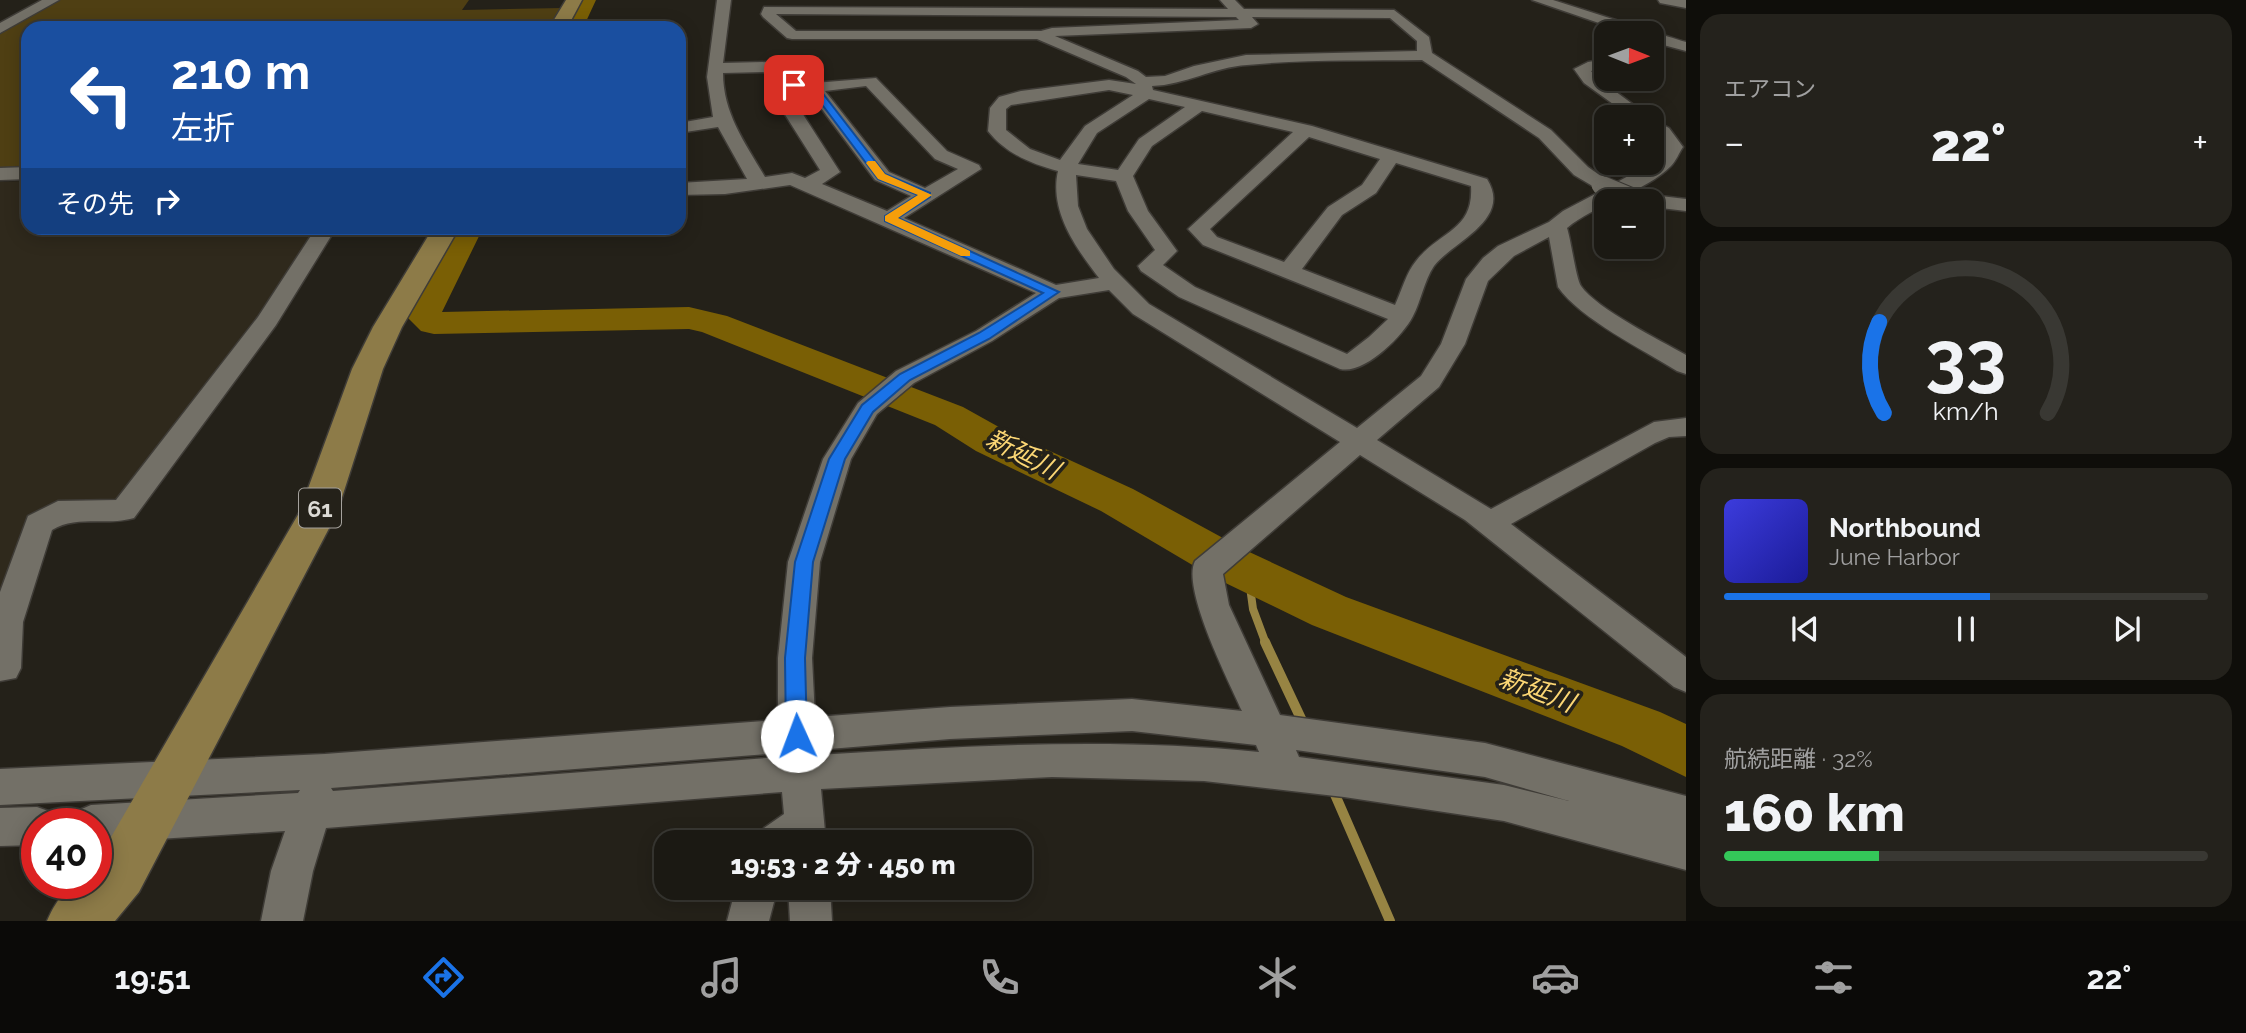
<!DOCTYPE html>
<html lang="ja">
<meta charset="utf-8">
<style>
:root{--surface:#1b1913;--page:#24221c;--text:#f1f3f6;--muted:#a0a0a0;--line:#393833;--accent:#1a73e8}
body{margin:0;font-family:Raleway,"Noto Sans JP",sans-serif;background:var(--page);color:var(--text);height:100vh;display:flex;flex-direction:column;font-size:26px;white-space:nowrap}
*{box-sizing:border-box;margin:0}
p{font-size:23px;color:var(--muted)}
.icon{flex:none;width:38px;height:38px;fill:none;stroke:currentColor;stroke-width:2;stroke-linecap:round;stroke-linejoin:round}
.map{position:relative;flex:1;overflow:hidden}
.side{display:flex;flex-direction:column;gap:14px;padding:14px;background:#0f0e0a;width:560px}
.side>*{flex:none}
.banner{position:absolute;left:21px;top:21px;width:665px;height:214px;border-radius:21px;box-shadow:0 4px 18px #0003,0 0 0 2px var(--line);background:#1a4fa0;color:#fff;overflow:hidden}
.needle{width:46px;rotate:91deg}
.buttons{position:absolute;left:1594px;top:21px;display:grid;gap:14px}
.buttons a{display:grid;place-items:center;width:70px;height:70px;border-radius:14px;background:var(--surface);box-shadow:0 4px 18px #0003,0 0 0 2px var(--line);font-size:35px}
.speed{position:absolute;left:21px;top:808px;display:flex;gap:14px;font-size:35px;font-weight:700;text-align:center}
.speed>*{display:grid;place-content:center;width:91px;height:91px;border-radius:50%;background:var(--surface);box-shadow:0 4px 18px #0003,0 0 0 2px var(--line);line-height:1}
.speed .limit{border:10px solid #d22;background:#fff;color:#111}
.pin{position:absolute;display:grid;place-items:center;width:60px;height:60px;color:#fff;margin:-30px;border-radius:14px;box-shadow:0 4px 10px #0006}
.me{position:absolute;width:77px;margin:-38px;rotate:358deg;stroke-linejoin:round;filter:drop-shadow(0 0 5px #0008)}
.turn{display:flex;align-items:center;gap:24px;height:147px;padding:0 35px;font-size:32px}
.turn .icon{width:91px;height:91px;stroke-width:2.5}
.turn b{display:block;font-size:49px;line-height:60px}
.then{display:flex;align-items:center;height:66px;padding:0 35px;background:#0003;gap:14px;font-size:26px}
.big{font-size:52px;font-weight:800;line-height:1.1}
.side .tile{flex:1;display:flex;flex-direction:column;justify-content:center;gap:10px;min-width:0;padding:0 24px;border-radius:21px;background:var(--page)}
.side .dial{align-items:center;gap:0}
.dial svg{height:182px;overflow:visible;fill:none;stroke:var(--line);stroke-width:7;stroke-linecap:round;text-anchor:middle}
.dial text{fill:var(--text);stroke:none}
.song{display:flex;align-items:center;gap:21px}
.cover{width:84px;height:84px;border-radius:10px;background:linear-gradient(135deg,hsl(240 70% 55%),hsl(240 70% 35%))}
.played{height:7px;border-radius:4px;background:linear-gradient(90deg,var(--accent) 55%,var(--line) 55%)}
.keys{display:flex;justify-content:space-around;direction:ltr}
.heat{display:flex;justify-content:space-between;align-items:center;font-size:38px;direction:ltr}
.charge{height:10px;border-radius:5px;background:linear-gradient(90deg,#34c759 32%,var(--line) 0)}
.trip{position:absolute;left:654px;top:830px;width:378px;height:70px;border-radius:21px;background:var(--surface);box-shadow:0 4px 18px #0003,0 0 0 2px var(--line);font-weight:800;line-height:70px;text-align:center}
.tab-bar{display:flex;height:112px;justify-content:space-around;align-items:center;background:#0b0a08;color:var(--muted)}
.tab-bar .icon{width:49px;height:49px}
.tab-bar .active{color:var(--accent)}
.tab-bar b{font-size:32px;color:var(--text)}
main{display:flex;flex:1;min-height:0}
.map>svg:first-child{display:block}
.built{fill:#2f291c}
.green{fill:#4f3f13}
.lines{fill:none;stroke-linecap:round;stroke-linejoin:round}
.stream-far1{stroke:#978443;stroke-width:8}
.stream{stroke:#978443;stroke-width:10}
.river{fill:#7a5f05;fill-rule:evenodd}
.minor-casing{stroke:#3f3c37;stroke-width:3}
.major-casing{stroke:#3f3c37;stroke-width:3}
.minor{fill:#737067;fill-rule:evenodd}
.major{fill:#8d7b48;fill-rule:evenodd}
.minor-bridge-casing{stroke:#3f3c37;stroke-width:21;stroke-linecap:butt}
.minor-bridge{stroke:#737067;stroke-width:19}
.route{fill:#1a73e8;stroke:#114b97;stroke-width:2}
.slow{fill:#f59e0b}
.labels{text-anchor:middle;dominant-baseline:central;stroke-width:7;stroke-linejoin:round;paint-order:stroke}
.shield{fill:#242119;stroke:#a5a29d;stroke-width:2}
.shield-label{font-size:23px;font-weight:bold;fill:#dcdad5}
.water-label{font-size:26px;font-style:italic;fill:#fbd674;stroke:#242119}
</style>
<main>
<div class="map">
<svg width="1686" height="921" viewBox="0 0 1686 921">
<rect width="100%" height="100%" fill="#242119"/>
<path class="built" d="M 28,181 L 28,228 L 317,228 L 262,314 L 123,495 L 112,501 L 57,504 L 0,596 L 0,182 Z"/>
<path class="green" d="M 58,0 L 469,0 L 462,10 L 562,8 L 550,28 L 28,28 L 28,167 L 0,168 L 0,32 Z"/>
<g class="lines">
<path class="stream-far1" d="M 1248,572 L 1253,609 L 1266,644"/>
<path class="stream" d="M 1265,642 L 1304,725
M 1333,790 L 1390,921"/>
<path class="river" d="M 576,0 L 596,0 L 583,28 L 561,28 Z
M 453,228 L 483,228 L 442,312 L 689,307 L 727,316 L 963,407 L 1006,431 L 1133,489 L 1245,550 L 1346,597 L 1660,712 L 1686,724 L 1686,777 L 1622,746 L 1312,625 L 1211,576 L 1101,511 L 976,451 L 935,425 L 702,332 L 689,329 L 434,334 L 421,331 L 405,315 Z"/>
<g class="minor-casing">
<path id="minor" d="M 42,0 L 59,0 L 0,33 L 0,23 Z
M 717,0 L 731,0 L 723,63 L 768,62 L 776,67 L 768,72 L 723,73 C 723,113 745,143 765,177 L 792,173 L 805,178 L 820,170 L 772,94 L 774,82 L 814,83 L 876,78 L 947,151 L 979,165 L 981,169 L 904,218 L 1056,285 L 1099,278 C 1076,248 1049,211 1058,171 C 1031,164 1005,153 988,131 L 990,108 L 999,97 L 1021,91 L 1109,80 L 1136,84 L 1126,77 L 1037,39 L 792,39 L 787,38 L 763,17 L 761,14 L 764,7 L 1228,9 L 1220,0 L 1235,0 L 1244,9 L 1394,10 L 1429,37 L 1432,53 L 1551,130 L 1588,167 L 1608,181 L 1610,186 L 1652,163 L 1665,147 L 1652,132 L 1652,119 L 1669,128 L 1683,147 C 1679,153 1676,161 1671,166 C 1647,191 1596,204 1567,228 C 1571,240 1576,279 1581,286 C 1597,309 1660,340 1686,355 L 1686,374 L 1677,371 C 1644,350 1580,319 1558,287 L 1549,237 L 1514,256 L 1488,281 L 1465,344 L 1439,387 L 1377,440 L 1491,509 L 1654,422 L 1686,418 L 1686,436 L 1669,437 L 1655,443 L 1511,524 L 1686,657 L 1686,692 L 1674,687 L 1465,520 L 1360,455 L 1223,574 L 1229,605 L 1280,715 L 1485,743 L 1686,796 L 1686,870 L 1504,821 L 1344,797 L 1204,781 L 1052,777 L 821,789 L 826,842 L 758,842 L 764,828 L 784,814 L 782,792 L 326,828 L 313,871 L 303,921 L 261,921 L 271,871 L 285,831 L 96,843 L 96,824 L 71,824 L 77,811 L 91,805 L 298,793 L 300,790 L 0,805 L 0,769 L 325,754 L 778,720 L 778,658 L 788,562 L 823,459 L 858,403 L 896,371 L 976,331 L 1036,293 L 790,185 L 725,194 L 679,195 L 679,183 L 747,179 L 718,127 L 679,133 L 679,123 L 713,117 L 707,77 ZM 776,14 L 1236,17 L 1239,20 L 1052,28 L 1041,31 L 796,31 ZM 1252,17 L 1390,18 L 1417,41 L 1417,51 L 1246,55 L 1194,66 L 1165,76 L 1146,77 L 1138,71 L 1055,36 L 1251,28 L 1258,24 ZM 1422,60 L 1539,138 L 1574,175 L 1601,191 L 1563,211 L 1549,222 L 1498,246 L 1483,258 L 1466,279 L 1441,344 L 1421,376 L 1357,428 L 1149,304 L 1114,269 L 1087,229 L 1078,206 L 1076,175 L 1116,181 L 1128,211 L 1155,250 L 1138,266 L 1141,271 L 1179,297 L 1340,369 C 1364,375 1403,336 1413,316 C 1421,301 1424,281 1434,266 C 1452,242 1513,220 1487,179 L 1312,126 L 1153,90 L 1152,86 C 1185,85 1214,67 1247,65 C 1305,59 1364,61 1422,60 ZM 866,86 L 935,159 L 958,169 L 925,188 L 889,172 L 825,91 ZM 1109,90 L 1133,95 L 1085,126 L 1060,160 L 1030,149 L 1006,130 L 1006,109 L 1011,105 ZM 788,91 L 809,92 L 875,180 L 911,196 L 887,211 L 822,184 L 840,172 ZM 1149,99 L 1185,107 L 1139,139 L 1118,170 L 1078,164 L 1097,133 ZM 1202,111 L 1293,132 L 1188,229 L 1203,245 L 1388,319 L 1369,337 L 1347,354 L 1195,287 L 1163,265 L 1177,251 L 1148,211 L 1133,176 L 1152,146 ZM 1309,137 L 1380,159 L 1362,185 L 1328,207 L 1284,262 L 1217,237 L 1210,229 ZM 1396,163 L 1471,186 C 1474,231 1439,231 1416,261 C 1406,273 1402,290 1395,305 L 1302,269 L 1342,215 L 1376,193 ZM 1109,290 L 1133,314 L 1340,442 L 1195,561 C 1181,588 1229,682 1242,711 L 1132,699 L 950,707 L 815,717 L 812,658 L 820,562 L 851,459 L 877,414 L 914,383 L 992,341 L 1059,298 ZM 1132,731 L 1256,745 L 1259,752 C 1112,737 965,746 817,755 L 817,750 L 950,739 ZM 1296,750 L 1485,777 L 1569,801 L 1504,785 L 1299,757 ZM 780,753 L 780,757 L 333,791 L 331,788 Z
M 1532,0 L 1553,0 L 1647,30 L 1649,33 L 1628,33 Z
M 1658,0 L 1686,0 L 1686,8 L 1660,3 Z
M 1650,33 C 1661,33 1674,39 1686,42 L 1686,51 L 1652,42 L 1652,33 Z
M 1606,59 L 1606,68 L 1591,71 L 1596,77 L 1650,117 L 1631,117 L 1584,83 L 1574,69 L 1588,62 Z
M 28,167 L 28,179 L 0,180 L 0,168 Z
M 1652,195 L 1686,199 L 1686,211 L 1652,207 L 1652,201 L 1642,201 L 1645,197 Z
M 316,228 L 336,228 L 276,325 L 134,518 C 107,526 76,515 52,530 L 23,622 L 21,668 L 16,678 L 0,681 L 0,592 L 28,516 L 58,501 L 116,500 L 258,317 Z
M 37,807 L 51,812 L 56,824 L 37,824 L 37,845 L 0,846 L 0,808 Z
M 736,887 L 778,887 L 769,921 L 727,921 Z
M 788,887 L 830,887 L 832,921 L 790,921 Z"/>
</g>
<g class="major-casing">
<path id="major" d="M 566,0 L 582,0 L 567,28 L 549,28 Z
M 433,228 L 459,228 L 402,327 L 383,369 L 337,513 L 139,892 L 115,921 L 47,921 C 58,896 68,884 96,884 L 96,863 L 299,513 L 352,369 L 373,327 Z"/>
</g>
<use href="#minor" class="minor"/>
<use href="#major" class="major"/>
<g class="minor-bridge-casing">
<path id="minor-bridge" d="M 1601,185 L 1637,200"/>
</g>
<use href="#minor-bridge" class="minor-bridge"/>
</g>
<path class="route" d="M 794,82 L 817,86 L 885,174 L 930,193 L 930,197 L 898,218 L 1059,292 L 989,339 L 910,380 L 873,412 L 845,459 L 813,562 L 805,658 L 807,736 L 804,743 L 797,746 L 790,743 L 786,736 L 785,658 L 795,562 L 829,459 L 862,405 L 900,374 L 979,333 L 1043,293 L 885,221 L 885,216 L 918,195 L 878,179 L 811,90 L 791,87 L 789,85 Z"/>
<path class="slow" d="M 868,161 L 875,161 L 885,174 L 932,195 L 898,218 L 970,251 L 970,256 L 961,256 L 885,221 L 885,216 L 918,195 L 878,179 L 866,163 Z"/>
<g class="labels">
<rect class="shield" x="299" y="488.5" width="42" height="39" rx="5"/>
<g class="shield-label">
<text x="320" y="508">61</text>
</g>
<g class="water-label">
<text transform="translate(1023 454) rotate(27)">新延川</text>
<text transform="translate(1537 690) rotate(21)">新延川</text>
</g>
</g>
</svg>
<div class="buttons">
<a><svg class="needle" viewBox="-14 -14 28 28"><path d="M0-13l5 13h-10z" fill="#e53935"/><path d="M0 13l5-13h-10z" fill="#a0a0a0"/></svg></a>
<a>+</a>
<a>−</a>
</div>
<div class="speed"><div class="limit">40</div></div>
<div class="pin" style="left:794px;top:85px;background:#d93025"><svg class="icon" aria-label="arrive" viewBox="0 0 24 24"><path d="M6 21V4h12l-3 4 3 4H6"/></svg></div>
<svg class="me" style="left:797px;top:736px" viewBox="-20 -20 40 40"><circle r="19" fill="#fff"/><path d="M0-13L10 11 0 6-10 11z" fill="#1a73e8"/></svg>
<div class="trip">19:53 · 2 分 · 450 m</div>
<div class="banner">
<div class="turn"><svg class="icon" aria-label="left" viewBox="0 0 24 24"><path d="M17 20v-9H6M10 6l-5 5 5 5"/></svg><div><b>210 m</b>左折</div></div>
<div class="then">その先<svg class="icon" aria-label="right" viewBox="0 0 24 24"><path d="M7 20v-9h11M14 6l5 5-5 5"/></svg></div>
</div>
</div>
<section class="side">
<div class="tile"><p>エアコン</p>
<div class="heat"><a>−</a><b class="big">22°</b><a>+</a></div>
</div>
<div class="tile dial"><svg viewBox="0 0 100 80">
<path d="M14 69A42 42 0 1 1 86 69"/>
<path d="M14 69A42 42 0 0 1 12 29" stroke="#1a73e8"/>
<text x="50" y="56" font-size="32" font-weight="700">33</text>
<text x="50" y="72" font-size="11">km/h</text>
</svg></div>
<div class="tile">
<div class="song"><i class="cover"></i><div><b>Northbound</b><p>June Harbor</p></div></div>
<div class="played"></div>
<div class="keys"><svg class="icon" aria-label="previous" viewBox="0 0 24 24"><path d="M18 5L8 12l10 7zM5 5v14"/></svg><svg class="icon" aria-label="pause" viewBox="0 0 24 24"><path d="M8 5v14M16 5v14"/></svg><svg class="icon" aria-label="next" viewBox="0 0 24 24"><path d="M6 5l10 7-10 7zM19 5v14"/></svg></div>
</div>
<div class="tile"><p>航続距離 · 32%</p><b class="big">160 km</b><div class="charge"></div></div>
</section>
</main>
<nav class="tab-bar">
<b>19:51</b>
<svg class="icon active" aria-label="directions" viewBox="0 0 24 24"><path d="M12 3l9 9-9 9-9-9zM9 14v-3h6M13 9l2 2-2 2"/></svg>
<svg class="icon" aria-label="music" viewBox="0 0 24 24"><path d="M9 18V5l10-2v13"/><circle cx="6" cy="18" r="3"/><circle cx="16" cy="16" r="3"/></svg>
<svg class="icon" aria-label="phone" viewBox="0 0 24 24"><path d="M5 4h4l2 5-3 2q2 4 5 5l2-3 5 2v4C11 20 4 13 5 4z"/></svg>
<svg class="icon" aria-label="climate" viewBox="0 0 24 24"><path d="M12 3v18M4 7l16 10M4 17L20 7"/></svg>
<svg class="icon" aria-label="car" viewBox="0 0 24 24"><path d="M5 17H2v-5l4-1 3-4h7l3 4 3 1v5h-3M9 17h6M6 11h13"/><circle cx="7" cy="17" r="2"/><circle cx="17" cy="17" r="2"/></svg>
<svg class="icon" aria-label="filters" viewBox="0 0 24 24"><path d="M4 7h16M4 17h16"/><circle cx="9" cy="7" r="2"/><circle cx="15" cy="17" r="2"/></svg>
<b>22°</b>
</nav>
